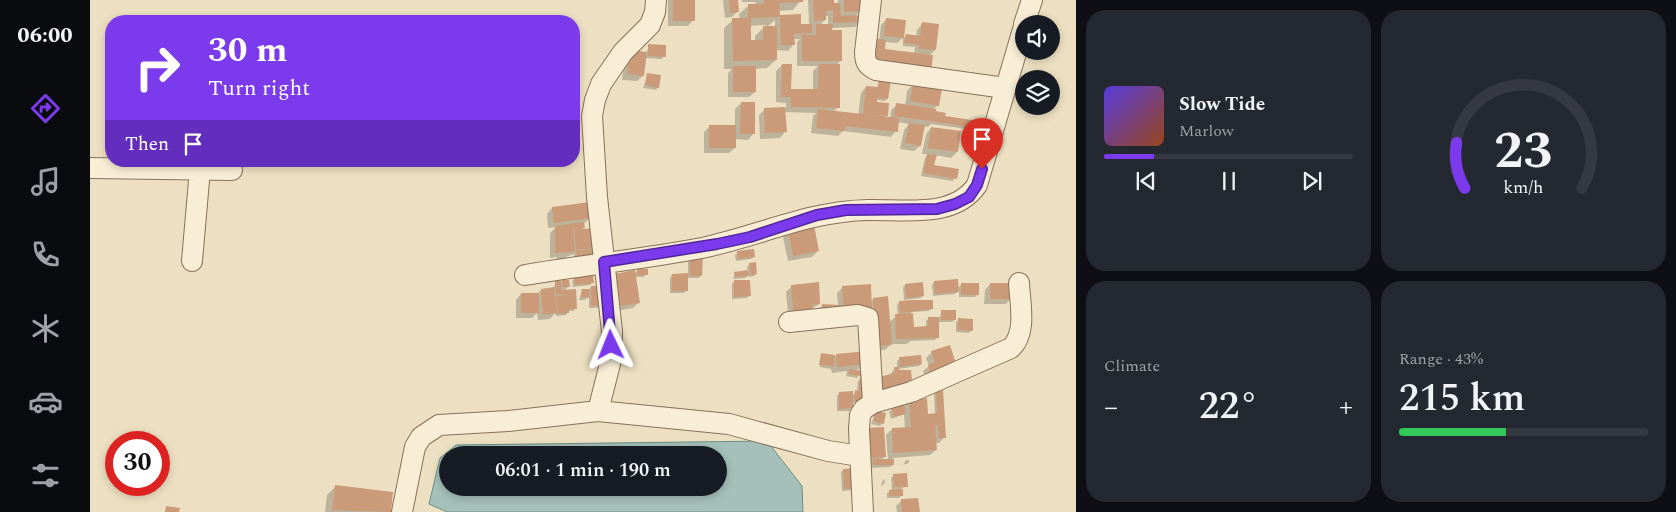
<!DOCTYPE html>
<meta charset="utf-8">
<style>
:root{--surface:#171b24;--page:#242831;--text:#f1f3f6;--muted:#9ea1a6;--line:#363941;--accent:#7c3aed}
body{margin:0;font-family:Spectral,serif;background:var(--page);color:var(--text);height:100vh;display:flex;flex-direction:column;font-size:19px;white-space:nowrap}
*{box-sizing:border-box;margin:0}
p{font-size:16px;color:var(--muted)}
.icon{flex:none;width:28px;height:28px;fill:none;stroke:currentColor;stroke-width:2;stroke-linecap:round;stroke-linejoin:round}
.map{position:relative;flex:1;overflow:hidden}
.side{display:flex;flex-direction:column;gap:10px;padding:10px;background:#0d0f14;width:600px}
.side>*{flex:none}
.banner{position:absolute;left:15px;top:15px;width:475px;height:152px;border-radius:20px;box-shadow:0 2px 8px #0003;background:#7c3aed;color:#fff;overflow:hidden}
.controls{position:absolute;left:925px;top:15px;display:grid;gap:10px}
.controls a{display:grid;place-items:center;width:45px;height:45px;border-radius:50%;background:var(--surface);box-shadow:0 2px 8px #0003;font-size:25px}
.speed{position:absolute;left:15px;top:431px;display:flex;gap:10px;font-size:25px;font-weight:700;text-align:center}
.speed>*{display:grid;place-content:center;width:65px;height:65px;border-radius:50%;background:var(--surface);box-shadow:0 2px 8px #0003;line-height:1}
.speed .limit{border:8px solid #d22;background:#fff;color:#111}
.pin{position:absolute;display:grid;place-items:center;width:42px;height:42px;color:#fff;margin:-51px -21px;border-radius:50% 50% 50% 0;rotate:-45deg;box-shadow:0 0 5px #0007}
.pin .icon{rotate:45deg}
.me{position:absolute;width:55px;margin:-28px;rotate:358deg;stroke-linejoin:round;filter:drop-shadow(0 0 4px #0008)}
.turn{display:flex;align-items:center;gap:18px;height:105px;padding:0 20px;font-size:22px}
.turn .icon{width:65px;height:65px;stroke-width:2.5}
.turn b{display:block;font-size:35px;line-height:42px}
.then{display:flex;align-items:center;height:48px;padding:0 20px;background:#0003;gap:10px;font-size:19px}
.big{font-size:38px;font-weight:600;line-height:1.1}
.side .widget{flex:1;display:flex;flex-direction:column;justify-content:center;gap:8px;min-width:0;padding:0 18px;border-radius:20px;background:var(--page)}
.side .dial{align-items:center;gap:0}
.dial svg{height:130px;overflow:visible;fill:none;stroke:var(--line);stroke-width:7;stroke-linecap:round;text-anchor:middle}
.dial text{fill:var(--text);stroke:none}
.song{display:flex;align-items:center;gap:15px}
.cover{width:60px;height:60px;border-radius:8px;background:linear-gradient(135deg,hsl(250 70% 55%),hsl(20 70% 35%))}
.played{height:5px;border-radius:2px;background:linear-gradient(90deg,var(--accent) 20%,var(--line) 20%)}
.keys{display:flex;justify-content:space-around;direction:ltr}
.heat{display:flex;justify-content:space-between;align-items:center;font-size:28px;direction:ltr}
.charge{height:8px;border-radius:4px;background:linear-gradient(90deg,#34c759 43%,var(--line) 0)}
.side .tiles{flex:1;display:grid;gap:10px;grid-template-columns:repeat(2,1fr)}
.trip{position:absolute;left:349px;top:446px;width:288px;height:50px;border-radius:25px;background:var(--surface);box-shadow:0 2px 8px #0003;font-weight:600;line-height:50px;text-align:center}
main{display:flex;flex:1;min-height:0}
.tabs{display:flex;flex-direction:column;width:90px;justify-content:space-around;align-items:center;background:#090b0e;color:var(--muted)}
.tabs .icon{width:35px;height:35px}
.tabs .on{color:var(--accent)}
.tabs b{font-size:22px;color:var(--text)}
.map>svg:first-child{display:block}
.water{fill:#a4c0b8;stroke:#6c8e85;fill-rule:evenodd}
.shadow{fill:#0003;fill-rule:evenodd}
.building{fill:#cb9a79}
.lines{fill:none;stroke-linecap:round;stroke-linejoin:round}
.minor-casing{stroke:#87715a;stroke-width:22}
.minor{stroke:#f8edd5;stroke-width:20}
.route-casing{stroke:#51269a;stroke-width:12}
.route{stroke:#7c3aed;stroke-width:9}
</style>
<main>
<nav class="tabs">
<b>06:00</b>
<svg class="icon on" aria-label="directions" viewBox="0 0 24 24"><path d="M12 3l9 9-9 9-9-9zM9 14v-3h6M13 9l2 2-2 2"/></svg>
<svg class="icon" aria-label="music" viewBox="0 0 24 24"><path d="M9 18V5l10-2v13"/><circle cx="6" cy="18" r="3"/><circle cx="16" cy="16" r="3"/></svg>
<svg class="icon" aria-label="phone" viewBox="0 0 24 24"><path d="M5 4h4l2 5-3 2q2 4 5 5l2-3 5 2v4C11 20 4 13 5 4z"/></svg>
<svg class="icon" aria-label="climate" viewBox="0 0 24 24"><path d="M12 3v18M4 7l16 10M4 17L20 7"/></svg>
<svg class="icon" aria-label="car" viewBox="0 0 24 24"><path d="M5 17H2v-5l4-1 3-4h7l3 4 3 1v5h-3M9 17h6M6 11h13"/><circle cx="7" cy="17" r="2"/><circle cx="17" cy="17" r="2"/></svg>
<svg class="icon" aria-label="filters" viewBox="0 0 24 24"><path d="M4 7h16M4 17h16"/><circle cx="9" cy="7" r="2"/><circle cx="15" cy="17" r="2"/></svg>
</nav>
<div class="map">
<svg width="986" height="512" viewBox="0 0 986 512">
<rect width="100%" height="100%" fill="#ede0c2"/>
<path class="water" d="M 677,441 L 712,486 L 713,512 L 357,512 L 339,504 L 350,458 L 366,445 ZM 358,455 L 628,455 L 628,488 L 358,488 Z"/>
<path class="shadow" d="M 578,0 L 604,0 L 603,20 L 598,26 L 578,26 Z
M 633,0 L 647,0 L 648,11 L 642,17 L 635,18 Z
M 652,0 L 711,0 L 703,10 L 688,11 L 689,18 L 691,16 L 710,26 L 719,25 L 718,0 L 743,0 L 743,4 L 748,4 L 748,0 L 771,0 L 772,10 L 765,16 L 771,21 L 765,27 L 741,28 L 751,60 L 746,66 L 748,107 L 743,112 L 768,115 L 771,93 L 776,87 L 787,88 L 790,80 L 797,99 L 795,101 L 786,100 L 785,105 L 797,115 L 794,118 L 800,119 L 801,110 L 807,105 L 815,106 L 817,91 L 823,85 L 848,105 L 843,110 L 854,117 L 887,127 L 884,130 L 841,124 L 838,127 L 833,126 L 830,146 L 824,151 L 810,149 L 814,130 L 819,124 L 807,122 L 806,131 L 801,137 L 753,131 L 748,136 L 721,133 L 723,116 L 726,113 L 694,112 L 695,132 L 690,138 L 670,139 L 669,115 L 675,109 L 696,108 L 696,103 L 686,102 L 686,71 L 692,65 L 700,90 L 723,90 L 723,71 L 728,66 L 707,66 L 707,42 L 710,39 L 703,39 L 703,45 L 698,51 L 686,50 L 686,60 L 677,68 L 665,69 L 665,92 L 659,97 L 638,97 L 638,73 L 642,69 L 634,69 L 634,28 L 643,20 L 650,20 L 649,14 L 658,6 L 666,5 L 665,2 L 652,2 ZM 735,16 L 738,16 L 738,27 L 730,25 L 735,20 ZM 685,20 L 685,27 L 677,27 ZM 676,25 L 665,36 L 665,41 L 659,41 L 659,26 Z
M 797,19 L 813,38 L 807,43 L 795,42 L 794,50 L 824,54 L 825,47 L 813,46 L 813,38 L 816,36 L 826,37 L 827,30 L 832,24 L 845,50 L 839,56 L 775,72 L 789,41 L 791,25 Z
M 559,46 L 574,56 L 572,59 L 555,58 L 553,76 L 547,81 L 532,80 L 535,57 L 556,53 Z
M 558,74 L 568,87 L 566,90 L 553,88 Z
M 651,103 L 663,134 L 658,140 L 645,139 L 645,148 L 639,153 L 614,153 L 614,132 L 620,126 L 645,126 L 645,109 Z
M 841,128 L 870,132 L 867,152 L 861,158 L 845,155 L 843,166 L 867,170 L 863,181 L 831,176 L 835,158 L 838,154 L 832,154 L 836,134 Z
M 462,208 L 501,218 L 493,224 L 494,227 L 490,231 L 504,247 L 485,266 L 484,254 L 476,257 L 476,266 L 467,268 L 467,257 L 460,258 L 460,233 L 466,227 L 458,228 L 457,214 Z
M 699,231 L 728,251 L 722,257 L 698,261 L 693,237 Z
M 648,252 L 664,257 L 661,259 L 646,261 L 645,255 Z
M 601,259 L 611,275 L 609,278 L 597,278 L 597,290 L 594,293 L 580,293 L 580,278 L 582,275 L 598,275 L 598,262 Z
M 660,264 L 666,274 L 664,276 L 659,277 L 659,275 L 655,278 L 643,279 L 645,273 L 658,271 L 657,267 Z
M 548,270 L 556,274 L 554,277 L 545,277 L 549,302 L 543,308 L 526,311 L 526,275 L 544,274 Z
M 485,278 L 502,283 L 500,285 L 483,287 L 482,281 Z
M 645,280 L 659,296 L 657,298 L 642,299 L 642,284 Z
M 478,281 L 479,286 L 474,291 L 485,290 L 486,308 L 483,311 L 478,311 L 476,315 L 466,316 L 465,313 L 460,319 L 448,320 L 447,313 L 442,318 L 426,318 L 426,300 L 431,294 L 447,294 L 451,290 L 463,289 L 466,282 Z
M 844,282 L 867,289 L 872,284 L 888,294 L 885,297 L 869,297 L 869,290 L 865,294 L 843,296 L 842,285 Z
M 900,284 L 921,298 L 916,304 L 894,304 L 895,290 Z
M 816,285 L 833,296 L 830,298 L 814,300 L 813,287 Z
M 702,286 L 729,304 L 699,324 L 696,292 Z
M 501,287 L 511,305 L 508,308 L 499,308 L 499,296 L 495,300 L 489,300 L 492,290 L 498,290 Z
M 753,287 L 780,302 L 783,299 L 799,322 L 808,315 L 807,305 L 810,302 L 842,308 L 839,311 L 822,312 L 819,315 L 822,330 L 836,327 L 836,321 L 839,318 L 849,318 L 852,312 L 865,320 L 862,322 L 848,322 L 848,337 L 845,340 L 820,341 L 817,344 L 801,344 L 795,350 L 781,351 L 778,315 L 730,318 L 730,308 L 732,305 L 748,306 L 747,293 Z
M 869,320 L 882,330 L 879,333 L 866,332 L 866,322 Z
M 859,347 L 836,380 L 833,371 L 839,366 L 836,358 L 842,352 Z
M 776,352 L 772,369 L 764,370 L 771,372 L 767,378 L 756,376 L 757,371 L 742,373 L 741,369 L 730,367 L 731,355 L 745,356 Z
M 809,359 L 831,364 L 829,366 L 808,369 L 808,372 L 820,371 L 799,376 L 805,368 L 807,368 L 807,361 Z
M 768,379 L 778,379 L 774,403 L 762,403 L 760,411 L 747,411 L 747,395 L 750,393 L 762,395 L 767,392 L 768,381 L 770,379 Z
M 846,392 L 855,437 L 849,443 L 845,443 L 846,450 L 840,455 L 803,458 L 803,465 L 800,467 L 781,468 L 781,462 L 773,463 L 771,435 L 795,456 L 791,460 L 798,460 L 796,435 L 802,429 L 815,429 L 814,414 L 801,419 L 799,411 L 813,407 L 819,401 L 837,416 L 845,415 L 844,394 Z
M 786,412 L 793,423 L 790,426 L 781,424 Z
M 816,460 L 819,460 L 819,463 L 813,465 Z
M 753,470 L 765,490 L 752,491 L 751,472 Z
M 804,475 L 816,486 L 811,489 L 811,496 L 809,498 L 797,498 L 797,493 L 802,491 L 801,478 Z
M 794,479 L 795,483 L 791,486 L 792,482 Z
M 246,486 L 302,493 L 300,512 L 235,512 L 237,495 Z
M 812,500 L 828,512 L 807,512 L 806,506 Z"/>
<path class="building" d="M 583,0 L 605,0 L 605,21 L 583,21 Z
M 639,0 L 648,0 L 649,12 L 640,13 Z
M 674,0 L 713,0 L 713,2 L 689,3 L 690,15 L 711,14 L 711,24 L 722,24 L 722,33 L 704,34 L 705,45 L 691,45 L 690,17 L 661,18 L 661,40 L 673,40 L 673,26 L 687,26 L 687,60 L 643,61 L 642,18 L 658,18 L 658,4 L 674,4 Z
M 723,0 L 744,0 L 744,3 L 750,3 L 751,16 L 771,15 L 772,22 L 743,23 L 743,10 L 736,11 L 736,20 L 724,21 Z
M 754,0 L 772,0 L 773,11 L 754,12 Z
M 796,18 L 816,20 L 814,38 L 794,36 Z
M 832,22 L 849,24 L 846,50 L 829,49 L 829,45 L 814,43 L 816,34 L 830,36 Z
M 726,24 L 743,24 L 742,30 L 752,30 L 752,61 L 712,61 L 712,35 L 726,35 Z
M 784,38 L 796,40 L 795,49 L 843,55 L 841,73 L 780,66 Z
M 558,44 L 576,45 L 576,57 L 558,56 Z
M 540,50 L 557,52 L 554,76 L 537,74 Z
M 692,64 L 702,64 L 701,89 L 728,89 L 729,64 L 750,64 L 750,108 L 701,107 L 701,97 L 691,97 Z
M 643,66 L 666,66 L 666,92 L 643,92 Z
M 557,73 L 571,75 L 569,88 L 555,85 Z
M 789,79 L 801,80 L 798,99 L 787,98 L 787,102 L 799,103 L 798,116 L 773,114 L 776,86 L 788,87 Z
M 823,84 L 852,89 L 849,106 L 820,101 Z
M 651,102 L 665,102 L 665,134 L 650,134 Z
M 806,103 L 846,109 L 846,111 L 856,113 L 855,116 L 889,121 L 888,128 L 804,116 Z
M 695,107 L 697,132 L 675,133 L 674,108 Z
M 728,109 L 809,118 L 808,132 L 755,126 L 755,131 L 726,128 Z
M 819,123 L 835,125 L 831,146 L 815,143 Z
M 619,125 L 646,125 L 646,148 L 619,148 Z
M 841,127 L 871,131 L 868,152 L 838,148 Z
M 837,154 L 847,155 L 844,165 L 869,169 L 867,179 L 833,173 Z
M 500,202 L 502,218 L 464,223 L 462,207 Z
M 494,222 L 495,228 L 483,230 L 485,252 L 465,253 L 465,226 Z
M 724,225 L 729,251 L 703,256 L 698,230 Z
M 503,228 L 505,248 L 486,250 L 484,230 Z
M 508,248 L 509,260 L 488,264 L 486,251 Z
M 664,249 L 665,257 L 648,259 L 647,251 Z
M 600,258 L 613,258 L 612,276 L 600,276 Z
M 666,262 L 667,274 L 661,275 L 659,263 Z
M 547,269 L 558,269 L 558,275 L 547,275 Z
M 545,270 L 550,303 L 531,306 L 525,274 Z
M 658,270 L 659,276 L 645,277 L 644,272 Z
M 598,273 L 598,291 L 582,291 L 582,274 Z
M 503,275 L 504,283 L 485,285 L 484,277 Z
M 868,279 L 869,292 L 845,294 L 844,281 Z
M 471,280 L 471,290 L 486,289 L 487,309 L 479,309 L 479,313 L 468,314 L 466,296 L 479,295 L 466,294 L 465,281 Z
M 472,280 L 479,280 L 480,287 L 472,287 Z
M 644,280 L 660,280 L 661,296 L 644,297 Z
M 729,282 L 730,304 L 722,305 L 723,314 L 704,319 L 701,285 Z
M 833,282 L 834,296 L 816,298 L 815,284 Z
M 871,283 L 889,283 L 889,295 L 871,295 Z
M 900,283 L 922,283 L 923,299 L 900,299 Z
M 781,284 L 782,313 L 754,315 L 752,286 Z
M 501,286 L 512,286 L 512,306 L 501,306 Z
M 464,287 L 467,313 L 453,315 L 451,289 Z
M 492,289 L 500,289 L 499,298 L 491,297 Z
M 431,293 L 449,293 L 449,313 L 431,313 Z
M 798,296 L 802,345 L 786,346 L 783,298 Z
M 822,300 L 843,300 L 843,309 L 810,313 L 809,301 Z
M 732,304 L 750,305 L 751,316 L 733,316 Z
M 851,310 L 866,310 L 866,320 L 851,320 Z
M 823,313 L 824,327 L 838,326 L 838,317 L 849,317 L 849,338 L 806,339 L 805,314 Z
M 868,318 L 883,319 L 883,331 L 868,330 Z
M 860,345 L 867,367 L 841,375 L 838,365 L 845,362 L 841,351 Z
M 778,351 L 779,364 L 747,367 L 746,354 Z
M 731,353 L 745,355 L 744,366 L 729,365 Z
M 831,355 L 832,364 L 810,367 L 809,357 Z
M 804,367 L 809,367 L 809,370 L 821,370 L 823,390 L 787,400 L 785,378 L 805,373 Z
M 759,369 L 772,371 L 771,376 L 758,374 Z
M 770,377 L 779,378 L 778,401 L 764,401 L 765,390 L 769,391 Z
M 853,390 L 856,438 L 849,438 L 848,425 L 845,425 L 847,450 L 803,453 L 802,428 L 821,427 L 819,400 L 837,398 L 838,414 L 847,413 L 846,391 Z
M 763,391 L 763,408 L 749,409 L 749,392 Z
M 814,404 L 816,414 L 804,417 L 801,407 Z
M 785,411 L 796,413 L 794,424 L 783,421 Z
M 794,427 L 796,457 L 778,458 L 776,428 Z
M 783,459 L 804,459 L 804,465 L 783,465 Z
M 767,468 L 769,488 L 754,489 L 753,469 Z
M 817,473 L 818,487 L 804,487 L 803,474 Z
M 245,485 L 303,492 L 301,512 L 242,510 Z
M 813,489 L 813,496 L 799,496 L 799,490 Z
M 828,498 L 830,512 L 812,512 L 811,499 Z
M 76,506 L 90,508 L 89,512 L 75,512 Z"/>
<g class="lines">
<g class="minor-casing">
<path id="minor" d="M 781,0 L 775,52 C 775,62 777,66 786,70 L 915,88
M 934,24 L 942,0
M 0,168 L 142,170
M 102,261 L 110,169
M 435,275 C 494,265 554,259 612,248 C 669,236 719,211 778,210 C 814,209 864,219 887,185 L 934,26
M 699,322 L 768,315 L 778,318 L 783,403
M 508,411 L 521,360 L 522,331 L 507,197 L 502,116 L 505,100 L 511,84 L 533,52 L 560,25 L 565,12 L 566,0
M 312,512 L 325,447 L 331,437 L 349,425 L 418,421 L 508,411 L 639,424 L 738,451 L 770,456
M 773,512 L 769,429 L 770,415 L 774,409 L 783,403 L 821,392 L 921,348 C 937,333 930,304 929,283"/>
</g>
<use href="#minor" class="minor"/>
</g>
<g class="lines">
<g class="route-casing">
<path id="route" d="M 521,345 L 514,262 L 627,244 L 660,237 L 727,215 L 756,210 L 847,209 L 865,204 L 879,197 L 887,185 L 892,169"/>
</g>
<use href="#route" class="route"/>
</g>
</svg>
<div class="controls">
<a><svg class="icon" aria-label="sound" viewBox="0 0 24 24"><path d="M4 9h4l5-4v14l-5-4H4zM17 9q2 3 0 6"/></svg></a>
<a><svg class="icon" aria-label="layers" viewBox="0 0 24 24"><path d="M12 4l9 5-9 5-9-5zM3 14l9 5 9-5"/></svg></a>
</div>
<div class="speed"><div class="limit">30</div></div>
<div class="pin" style="left:892px;top:169px;background:#d93025"><svg class="icon" aria-label="arrive" viewBox="0 0 24 24"><path d="M6 21V4h12l-3 4 3 4H6"/></svg></div>
<svg class="me" style="left:521px;top:345px" viewBox="-20 -20 40 40"><path d="M0-17L14 15 0 8-14 15z" fill="#7c3aed" stroke="#fff" stroke-width="4"/></svg>
<div class="trip">06:01 · 1 min · 190 m</div>
<div class="banner">
<div class="turn"><svg class="icon" aria-label="right" viewBox="0 0 24 24"><path d="M7 20v-9h11M14 6l5 5-5 5"/></svg><div><b>30 m</b>Turn right</div></div>
<div class="then">Then<svg class="icon" aria-label="arrive" viewBox="0 0 24 24"><path d="M6 21V4h12l-3 4 3 4H6"/></svg></div>
</div>
</div>
<section class="side">
<div class="tiles">
<div class="widget">
<div class="song"><i class="cover"></i><div><b>Slow Tide</b><p>Marlow</p></div></div>
<div class="played"></div>
<div class="keys"><svg class="icon" aria-label="previous" viewBox="0 0 24 24"><path d="M18 5L8 12l10 7zM5 5v14"/></svg><svg class="icon" aria-label="pause" viewBox="0 0 24 24"><path d="M8 5v14M16 5v14"/></svg><svg class="icon" aria-label="next" viewBox="0 0 24 24"><path d="M6 5l10 7-10 7zM19 5v14"/></svg></div>
</div>
<div class="widget dial"><svg viewBox="0 0 100 80">
<path d="M14 69A42 42 0 1 1 86 69"/>
<path d="M14 69A42 42 0 0 1 9 41" stroke="#7c3aed"/>
<text x="50" y="56" font-size="32" font-weight="700">23</text>
<text x="50" y="72" font-size="11">km/h</text>
</svg></div>
<div class="widget"><p>Climate</p>
<div class="heat"><a>−</a><b class="big">22°</b><a>+</a></div>
</div>
<div class="widget"><p>Range · 43%</p><b class="big">215 km</b><div class="charge"></div></div>
</div>
</section>
</main>
